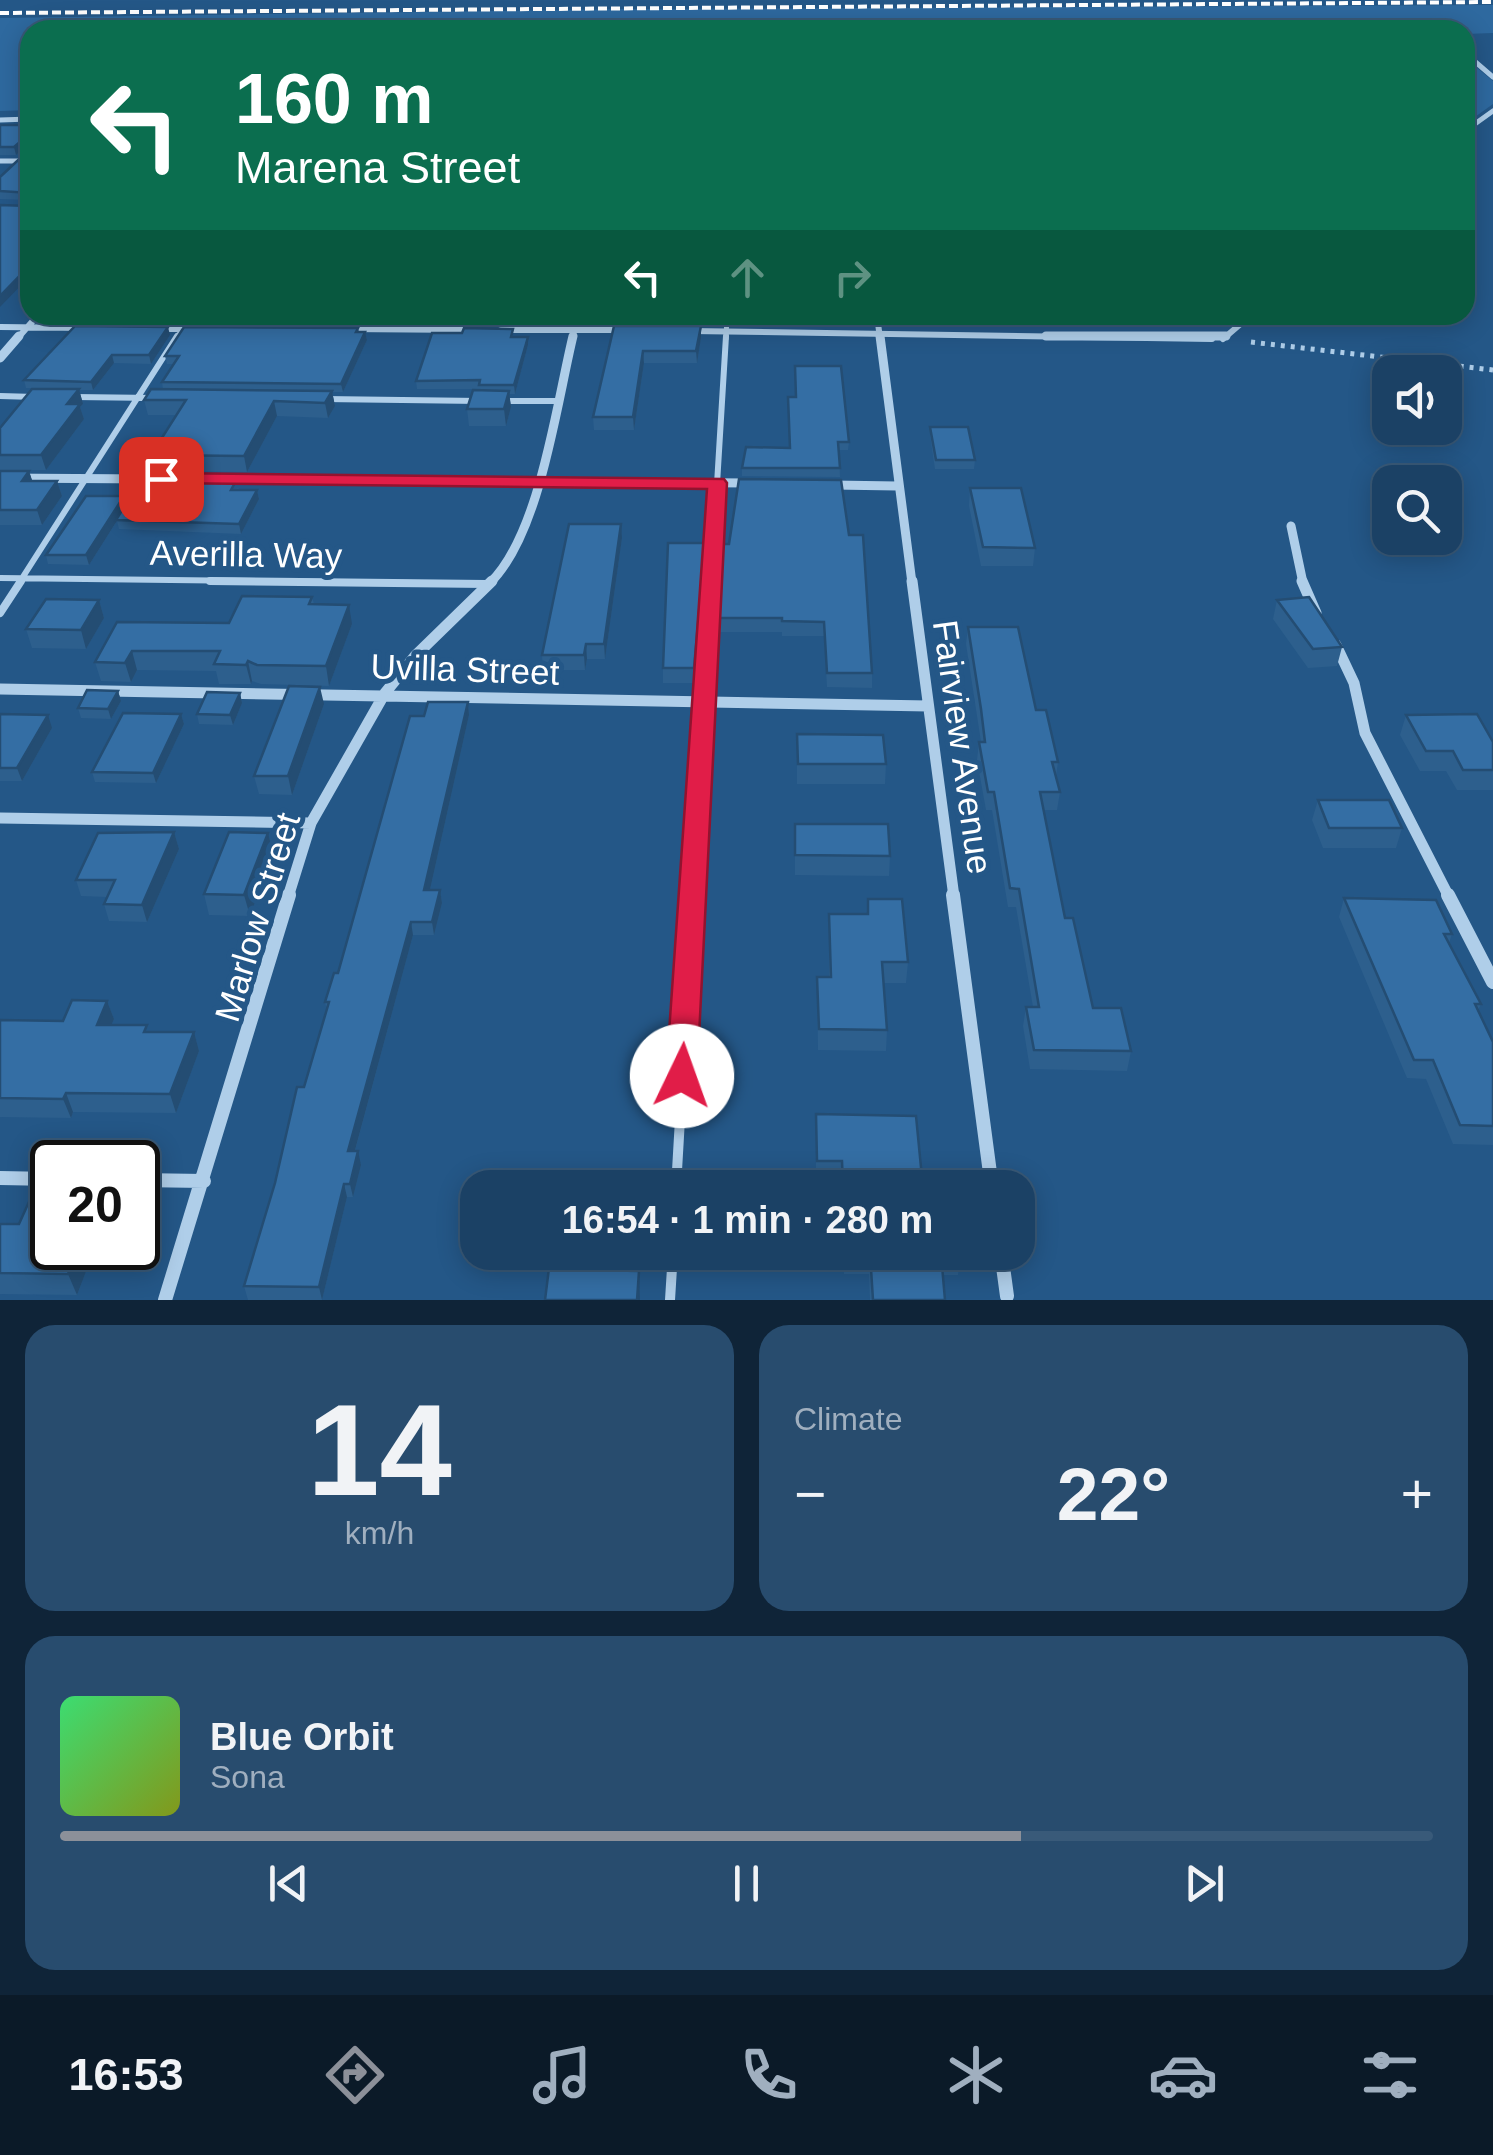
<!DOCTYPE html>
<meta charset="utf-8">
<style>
:root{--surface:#1b4165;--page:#284c6e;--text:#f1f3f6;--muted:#a0afbf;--line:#395a79;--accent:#8c9099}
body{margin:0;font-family:Helvetica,sans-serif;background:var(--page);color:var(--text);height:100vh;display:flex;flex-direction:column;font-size:38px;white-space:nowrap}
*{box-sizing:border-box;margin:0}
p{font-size:32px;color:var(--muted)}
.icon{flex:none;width:55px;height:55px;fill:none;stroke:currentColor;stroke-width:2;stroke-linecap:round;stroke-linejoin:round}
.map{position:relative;height:1300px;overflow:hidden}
.panel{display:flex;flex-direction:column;gap:25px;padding:25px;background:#0f2438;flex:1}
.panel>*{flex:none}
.banner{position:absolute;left:20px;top:20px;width:1455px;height:305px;border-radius:30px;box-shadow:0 5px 25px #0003,0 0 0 2px var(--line);background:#0b6e4f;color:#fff;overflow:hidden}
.buttons{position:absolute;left:1372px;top:355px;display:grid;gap:20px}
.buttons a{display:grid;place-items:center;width:90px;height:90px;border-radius:20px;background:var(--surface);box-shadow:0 5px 25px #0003,0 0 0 2px var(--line);font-size:50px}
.speed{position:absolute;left:30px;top:1140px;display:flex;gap:20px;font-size:50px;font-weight:700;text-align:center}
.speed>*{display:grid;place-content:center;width:130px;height:130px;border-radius:50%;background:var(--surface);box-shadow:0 5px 25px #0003,0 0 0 2px var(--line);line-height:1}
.speed .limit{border:5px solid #111;border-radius:15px;background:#fff;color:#111}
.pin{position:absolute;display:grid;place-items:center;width:85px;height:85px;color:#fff;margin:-42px;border-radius:20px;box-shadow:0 5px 15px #0006}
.me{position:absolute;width:110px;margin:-55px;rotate:3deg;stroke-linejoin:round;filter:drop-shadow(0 0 8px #0008)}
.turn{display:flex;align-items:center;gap:35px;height:210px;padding:0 50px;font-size:45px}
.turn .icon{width:130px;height:130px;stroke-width:2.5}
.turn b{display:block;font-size:70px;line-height:85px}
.lanes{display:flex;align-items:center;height:95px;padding:0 50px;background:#0003;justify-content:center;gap:50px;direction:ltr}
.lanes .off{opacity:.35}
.big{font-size:75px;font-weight:700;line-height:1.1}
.panel .card{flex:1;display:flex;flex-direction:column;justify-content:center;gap:15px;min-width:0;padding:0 35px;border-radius:30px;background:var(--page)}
.panel .dial{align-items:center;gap:0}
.dial b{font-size:130px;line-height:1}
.song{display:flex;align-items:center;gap:30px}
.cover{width:120px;height:120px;border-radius:15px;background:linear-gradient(135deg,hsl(140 70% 55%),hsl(70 70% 35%))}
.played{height:10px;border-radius:5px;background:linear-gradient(90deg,var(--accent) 70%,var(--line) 70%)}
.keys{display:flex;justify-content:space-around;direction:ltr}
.heat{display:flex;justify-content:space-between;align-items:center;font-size:55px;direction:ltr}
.panel .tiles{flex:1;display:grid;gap:25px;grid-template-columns:1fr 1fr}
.card:last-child{grid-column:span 2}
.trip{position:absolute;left:460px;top:1170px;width:575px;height:100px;border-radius:30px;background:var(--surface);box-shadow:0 5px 25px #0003,0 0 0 2px var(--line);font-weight:700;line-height:100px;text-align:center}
.dock{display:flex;height:160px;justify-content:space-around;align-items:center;background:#0b1a28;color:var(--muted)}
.dock .icon{width:70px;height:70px}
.dock .selected{color:var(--accent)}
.dock b{font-size:45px;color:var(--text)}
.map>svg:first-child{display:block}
.green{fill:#2e699f}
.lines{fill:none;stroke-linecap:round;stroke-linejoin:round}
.path{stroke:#afcee9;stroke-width:5;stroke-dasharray:4 6;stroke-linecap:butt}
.lane-far3{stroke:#afcee9;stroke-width:5}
.lane-far2{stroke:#afcee9;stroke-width:6}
.lane-far1{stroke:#afcee9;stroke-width:8}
.lane{stroke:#afcee9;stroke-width:10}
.street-far4{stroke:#afcee9;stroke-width:5}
.street-far3{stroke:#afcee9;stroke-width:6}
.street-far2{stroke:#afcee9;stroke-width:9}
.street-far1{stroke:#afcee9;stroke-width:11}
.street{stroke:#afcee9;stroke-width:14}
.rail{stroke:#fff;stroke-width:4;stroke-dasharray:9 4;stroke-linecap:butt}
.wall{fill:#2d5f8d}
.shaded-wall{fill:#244d73}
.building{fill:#346ea4;stroke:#244d73;stroke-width:2.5}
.route{fill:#e11d48;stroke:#92132f;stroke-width:2.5}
.labels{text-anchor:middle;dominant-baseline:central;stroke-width:10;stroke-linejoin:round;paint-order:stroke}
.street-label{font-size:35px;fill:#fff;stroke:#245787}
</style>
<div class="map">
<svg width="1493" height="1300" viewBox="0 0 1493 1300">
<rect width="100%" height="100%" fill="#245787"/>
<path class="green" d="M 1493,5 L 1493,33 L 1465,34 L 1465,30 L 30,30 L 30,110 L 0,111 L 0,18 L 629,9 Z
M 1465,58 L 1493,81 L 1493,104 L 1465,124 Z"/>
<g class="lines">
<path class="path" d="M 1251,342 L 1493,370"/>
<path class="lane-far3" d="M 0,161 L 18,161
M 176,339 L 191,315
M 726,339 L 727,315"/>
<path class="lane-far2" d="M 0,396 L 35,397
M 74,397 L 155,398
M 324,399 L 480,401
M 504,401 L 555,401
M 0,578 L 413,583
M 19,583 L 177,336
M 711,583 L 726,336"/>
<path class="lane-far1" d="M 210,581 L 487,584
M 0,613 L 21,581
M 693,897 L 711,581"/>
<path class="lane" d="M 676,1188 L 693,895
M 670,1300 L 673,1252"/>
<path class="street-far4" d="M 1465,53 L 1493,77
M 0,120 L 30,119
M 1465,131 L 1493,111"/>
<path class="street-far3" d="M 877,315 L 880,339
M 0,327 L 84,328
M 156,329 L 194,329
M 346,329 L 474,330
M 501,330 L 624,330
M 691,331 L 1212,339
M 17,339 L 38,315
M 572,339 L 578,315
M 1223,339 L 1251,315"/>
<path class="street-far2" d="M 880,336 L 912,583
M 1046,336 L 1226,336
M 0,358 L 19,336
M 0,478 L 151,479
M 223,480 L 751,483
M 833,485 L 897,486
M 1291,526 L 1303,583
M 490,583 C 540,534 556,406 573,336"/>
<path class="street-far1" d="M 912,581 L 954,897
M 1302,581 L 1316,613
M 1336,645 L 1354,683 L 1365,733 L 1449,897
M 0,689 L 928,706
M 0,818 L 311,823
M 288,897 L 311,823 L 385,693 L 415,656 L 492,581"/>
<path class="street" d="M 953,895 L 992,1188
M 1448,895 L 1493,982
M 0,1178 L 52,1179
M 138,1180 L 204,1181
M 1001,1252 L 1007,1296
M 165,1300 L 289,895"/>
<path class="rail" d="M 0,13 L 1493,2"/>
</g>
<path class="wall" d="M 0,125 L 30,125 L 30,144 L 16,155 L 0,155 Z
M 30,149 L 30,200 L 0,199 L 0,177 Z
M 86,315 L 185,315 L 180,321 L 88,321 Z
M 193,315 L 370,315 L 366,322 L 194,321 Z
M 469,315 L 521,315 L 518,323 L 470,323 Z
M 616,315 L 723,315 L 721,320 L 704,320 L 703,324 L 617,324 Z
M 732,315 L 844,315 L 844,319 L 733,320 Z
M 614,326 L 701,338 L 697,363 L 644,363 L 634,430 L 594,430 L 593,417 Z
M 358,328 L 359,332 L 365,332 L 367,340 L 343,392 L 332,392 L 335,406 L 328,418 L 277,416 L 247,472 L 155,471 L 151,455 L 176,415 L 148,415 L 144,400 L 163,389 L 162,382 L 174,364 L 167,364 L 165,356 Z
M 170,335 L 151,364 L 114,363 L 93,390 L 79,390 L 83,404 L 80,407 L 84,419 L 46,470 L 0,470 L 0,428 L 60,389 L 26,388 L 24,380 Z
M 514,337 L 528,345 L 515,394 L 509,394 L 511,407 L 506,426 L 469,426 L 467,409 L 479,389 L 417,389 L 416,381 Z
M 788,397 L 849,442 L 848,450 L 839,450 L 840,477 L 742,476 L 742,468 L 790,448 Z
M 930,427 L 975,460 L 974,469 L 935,469 L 930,435 Z
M 0,471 L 29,471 L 32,481 L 57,481 L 62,496 L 42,525 L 0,525 Z
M 239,488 L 238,490 L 257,490 L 259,499 L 241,534 L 119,529 L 117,521 L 89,565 L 48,564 L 46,555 L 126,504 Z
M 970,488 L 1035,548 L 1033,566 L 981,566 L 969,506 Z
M 849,535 L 872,673 L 872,688 L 827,687 L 824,636 L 782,636 L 782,632 L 716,632 L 715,618 Z
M 622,538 L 605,659 L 587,659 L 585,670 L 543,670 L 542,655 Z
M 706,558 L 695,683 L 663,683 L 663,668 Z
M 312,597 L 314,604 L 352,624 L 329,686 L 261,684 L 252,681 L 251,684 L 219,684 L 216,671 L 137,670 L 131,682 L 101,681 L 95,662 L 229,623 Z
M 99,600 L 104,618 L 86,649 L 32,648 L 26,629 Z
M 1277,600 L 1342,647 L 1337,666 L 1308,668 L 1273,619 Z
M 968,627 L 1036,710 L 1058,762 L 1056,776 L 1060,792 L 1057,810 L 1043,810 L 1065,918 L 1093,1008 L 1131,1051 L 1127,1071 L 1030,1069 L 1023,1026 L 1026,1007 L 1033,1007 L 1016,907 L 1008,907 L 992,810 L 986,810 L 977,760 L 979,742 L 981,742 L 966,644 Z
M 118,691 L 121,701 L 111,719 L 81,718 L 78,708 Z
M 240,693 L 242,703 L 233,725 L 199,724 L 197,714 Z
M 468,702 L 469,715 L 430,890 L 440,890 L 442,903 L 434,935 L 413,935 L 355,1151 L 361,1165 L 353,1197 L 347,1197 L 322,1300 L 248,1300 L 244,1286 L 327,1010 L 325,1002 L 338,973 L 424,716 Z
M 324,704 L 292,795 L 259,794 L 254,776 Z
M 0,714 L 52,728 L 22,781 L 0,781 Z
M 181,714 L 184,724 L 156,783 L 95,782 L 92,772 Z
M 1406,715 L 1493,742 L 1493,790 L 1457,790 L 1446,771 L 1420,771 L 1400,735 Z
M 797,734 L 886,764 L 885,784 L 797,784 Z
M 1318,800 L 1402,828 L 1396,848 L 1323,848 L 1312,820 Z
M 795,824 L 890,856 L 889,876 L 795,875 Z
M 174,832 L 179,849 L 147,922 L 109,921 L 104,904 L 107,897 L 81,896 L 76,880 Z
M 268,833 L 273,853 L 250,916 L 209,915 L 204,894 Z
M 1344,898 L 1452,934 L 1449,943 L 1481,1004 L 1478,1010 L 1493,1042 L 1493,1145 L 1453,1144 L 1426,1079 L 1407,1078 L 1339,917 Z
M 868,899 L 908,962 L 906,983 L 884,983 L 887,1030 L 886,1051 L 818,1050 L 817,977 L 829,977 L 829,914 L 867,914 Z
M 107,1001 L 114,1019 L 111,1025 L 149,1032 L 194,1032 L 199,1051 L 176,1113 L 73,1112 L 71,1118 L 0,1117 L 0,1020 L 63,1021 Z
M 816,1114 L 923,1188 L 841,1188 L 840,1182 L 816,1182 Z
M 0,1224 L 19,1224 L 52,1248 L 95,1248 L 77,1295 L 0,1294 Z
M 843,1252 L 961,1252 L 958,1275 L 943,1275 L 945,1300 L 870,1300 L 869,1274 L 844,1274 Z"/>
<path class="shaded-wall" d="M 27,136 L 29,144 L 16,155 L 14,147 Z
M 30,265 L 30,276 L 0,307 L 0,296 Z
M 701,326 L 701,338 L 697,363 L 696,351 Z
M 168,327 L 170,335 L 151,364 L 149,355 Z
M 365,332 L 367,340 L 343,392 L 341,384 Z
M 528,337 L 528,345 L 515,394 L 514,385 Z
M 643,351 L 644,363 L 634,430 L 633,417 Z
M 112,355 L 114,363 L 93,390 L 91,382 Z
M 79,389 L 83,404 L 80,407 L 84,419 L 46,470 L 41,455 L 67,404 Z
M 332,391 L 335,406 L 328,418 L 325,403 Z
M 509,391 L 511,407 L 506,426 L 504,409 Z
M 274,401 L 277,416 L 247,472 L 244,456 Z
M 29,471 L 34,486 L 22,481 Z
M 57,481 L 62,496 L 42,525 L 37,510 Z
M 257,490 L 259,499 L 241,534 L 239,524 Z
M 124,496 L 127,505 L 89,565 L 86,555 Z
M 621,524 L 622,538 L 605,659 L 604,644 Z
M 705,543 L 706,558 L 695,683 L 694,668 Z
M 99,600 L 104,618 L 86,649 L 81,630 Z
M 349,605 L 352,624 L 329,686 L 326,666 Z
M 586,644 L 587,659 L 585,670 L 584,655 Z
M 132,651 L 137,670 L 131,682 L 125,663 Z
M 248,661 L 252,681 L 251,684 L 246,665 Z
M 320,687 L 324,704 L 292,795 L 288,776 Z
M 118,691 L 121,701 L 111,719 L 108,709 Z
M 240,693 L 242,703 L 233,725 L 230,715 Z
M 468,702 L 469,715 L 427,903 L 424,890 Z
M 181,714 L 184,724 L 156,783 L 153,773 Z
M 48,715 L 52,728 L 22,781 L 17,768 Z
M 174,832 L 179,849 L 147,922 L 142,905 Z
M 268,833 L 273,853 L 250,916 L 244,895 Z
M 440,890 L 442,903 L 434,935 L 432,922 Z
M 411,922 L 413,935 L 351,1165 L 348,1151 Z
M 107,1001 L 114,1019 L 103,1044 L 97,1025 Z
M 194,1032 L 199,1051 L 176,1113 L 170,1094 Z
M 66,1093 L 73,1112 L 71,1118 L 63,1099 Z
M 358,1151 L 361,1165 L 353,1197 L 350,1184 Z
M 344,1184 L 347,1197 L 322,1300 L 319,1287 Z
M 78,1248 L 95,1248 L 77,1295 L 68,1274 Z
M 639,1271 L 640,1300 L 637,1300 Z"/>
<path class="building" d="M 0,125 L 30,125 L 30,138 L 27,136 L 14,147 L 0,147 Z
M 30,149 L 30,193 L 0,191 L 0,177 Z
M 30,204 L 30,265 L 0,296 L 0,205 L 29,206 Z
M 75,326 L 168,327 L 149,355 L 112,355 L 91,382 L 24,380 Z
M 614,326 L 701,326 L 696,351 L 643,351 L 633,417 L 593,417 Z
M 184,327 L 358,328 L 356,332 L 365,332 L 341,384 L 162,382 L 179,356 L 165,356 Z
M 464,328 L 513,329 L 511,337 L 528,337 L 514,385 L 479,385 L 480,380 L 416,381 L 432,333 L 462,333 Z
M 795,366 L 841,366 L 849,442 L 838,442 L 840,468 L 742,468 L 746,447 L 790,448 L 788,397 L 796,397 Z
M 32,389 L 79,389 L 67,404 L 80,404 L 41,455 L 0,455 L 0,428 Z
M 151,389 L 332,391 L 325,403 L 274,401 L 244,456 L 151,455 L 186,400 L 144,400 Z
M 473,390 L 509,391 L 504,409 L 467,409 Z
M 930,427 L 968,427 L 975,460 L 936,460 Z
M 0,471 L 29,471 L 22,481 L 57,481 L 37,510 L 0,510 Z
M 142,478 L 237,479 L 231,490 L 257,490 L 239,524 L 116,520 Z
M 739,479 L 841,480 L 849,535 L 863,535 L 872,673 L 827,673 L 824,622 L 782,621 L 782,618 L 715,618 L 719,544 L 729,544 Z
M 970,488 L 1021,488 L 1035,548 L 983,547 Z
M 86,496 L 124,496 L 86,555 L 46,555 Z
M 569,524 L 621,524 L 604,644 L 586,644 L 584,655 L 542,655 Z
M 668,543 L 705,543 L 694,668 L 663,668 Z
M 242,596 L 312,597 L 309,604 L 349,605 L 326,666 L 257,665 L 248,661 L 246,665 L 214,664 L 220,651 L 132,651 L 125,663 L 95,662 L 117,622 L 229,623 Z
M 1309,597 L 1342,647 L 1313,649 L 1277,600 Z
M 46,599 L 99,600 L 81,630 L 26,629 Z
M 968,627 L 1018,627 L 1036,710 L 1046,710 L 1058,762 L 1052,762 L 1060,792 L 1040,792 L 1065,918 L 1073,918 L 1093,1008 L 1121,1008 L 1131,1051 L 1034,1050 L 1026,1007 L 1039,1007 L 1019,889 L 1010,888 L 994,792 L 988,792 L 979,742 L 985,742 L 981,709 Z
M 289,686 L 320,687 L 288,776 L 254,776 Z
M 87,690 L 118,691 L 108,709 L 78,708 Z
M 207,692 L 240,693 L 230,715 L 197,714 Z
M 428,702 L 468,702 L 424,890 L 440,890 L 432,922 L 411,922 L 348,1151 L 358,1151 L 350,1184 L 344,1184 L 319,1287 L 244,1286 L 275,1183 L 297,1087 L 304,1087 L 329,1002 L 325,1002 L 334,973 L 338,973 L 410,716 L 424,716 Z
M 123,713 L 181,714 L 153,773 L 92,772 Z
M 0,714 L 48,715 L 17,768 L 0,768 Z
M 1477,714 L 1493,742 L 1493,770 L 1463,770 L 1453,751 L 1426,751 L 1406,715 Z
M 797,734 L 883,735 L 886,764 L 798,764 Z
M 1318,800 L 1389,800 L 1402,828 L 1329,828 Z
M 795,824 L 888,824 L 890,856 L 795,855 Z
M 174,832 L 142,905 L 104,904 L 115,880 L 76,880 L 98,833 Z
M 229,832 L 268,833 L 244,895 L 204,894 Z
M 1344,898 L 1436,900 L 1452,934 L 1444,934 L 1481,1004 L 1475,1004 L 1493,1042 L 1493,1126 L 1460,1125 L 1433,1060 L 1414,1060 Z
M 868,899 L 902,899 L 908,962 L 882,962 L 887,1030 L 819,1029 L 817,977 L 831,977 L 829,914 L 868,914 Z
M 72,1000 L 107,1001 L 97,1025 L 147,1025 L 144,1032 L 194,1032 L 170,1094 L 66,1093 L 63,1099 L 0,1098 L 0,1020 L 63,1021 Z
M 816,1114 L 916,1116 L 923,1188 L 843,1188 L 842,1161 L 817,1161 Z
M 32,1195 L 52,1195 L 52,1248 L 78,1248 L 68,1274 L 0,1273 L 0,1224 L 19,1224 Z
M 961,1252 L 961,1254 L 941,1254 L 945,1300 L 873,1300 L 870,1253 L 845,1252 Z
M 550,1260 L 593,1261 L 592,1270 L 639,1271 L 637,1300 L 545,1300 Z"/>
<path class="route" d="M 161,473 L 724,479 L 727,483 L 697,1076 L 693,1085 L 682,1089 L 671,1085 L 666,1076 L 707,489 L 154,483 L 152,479 Z"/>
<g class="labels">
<g class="street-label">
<text transform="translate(246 554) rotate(1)">Averilla Way</text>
<text transform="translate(465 669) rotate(2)">Uvilla Street</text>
<text transform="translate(963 747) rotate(82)">Fairview Avenue</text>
<text transform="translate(257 917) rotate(-73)">Marlow Street</text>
</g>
</g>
</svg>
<div class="buttons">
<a><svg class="icon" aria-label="sound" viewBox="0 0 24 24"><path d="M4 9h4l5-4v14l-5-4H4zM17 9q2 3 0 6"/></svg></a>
<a><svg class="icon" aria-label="search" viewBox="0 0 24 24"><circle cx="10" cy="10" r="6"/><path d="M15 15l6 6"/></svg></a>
</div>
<div class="speed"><div class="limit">20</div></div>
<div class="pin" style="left:161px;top:479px;background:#d93025"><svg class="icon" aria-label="arrive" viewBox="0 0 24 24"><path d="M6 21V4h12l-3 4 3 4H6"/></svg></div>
<svg class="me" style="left:682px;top:1076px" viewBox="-20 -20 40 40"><circle r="19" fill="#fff"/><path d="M0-13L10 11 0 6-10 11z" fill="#e11d48"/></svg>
<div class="trip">16:54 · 1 min · 280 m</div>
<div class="banner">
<div class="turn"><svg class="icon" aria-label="left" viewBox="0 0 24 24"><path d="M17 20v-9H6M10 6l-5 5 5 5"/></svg><div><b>160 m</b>Marena Street</div></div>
<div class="lanes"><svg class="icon" aria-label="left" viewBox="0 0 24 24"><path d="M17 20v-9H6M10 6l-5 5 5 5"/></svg><svg class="icon off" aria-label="ahead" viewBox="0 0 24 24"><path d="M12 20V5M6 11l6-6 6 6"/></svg><svg class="icon off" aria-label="right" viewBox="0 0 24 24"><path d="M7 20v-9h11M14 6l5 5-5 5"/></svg></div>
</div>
</div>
<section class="panel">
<div class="tiles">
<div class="card dial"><b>14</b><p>km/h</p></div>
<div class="card"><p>Climate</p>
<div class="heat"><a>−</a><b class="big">22°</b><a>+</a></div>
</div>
<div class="card">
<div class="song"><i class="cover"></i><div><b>Blue Orbit</b><p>Sona</p></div></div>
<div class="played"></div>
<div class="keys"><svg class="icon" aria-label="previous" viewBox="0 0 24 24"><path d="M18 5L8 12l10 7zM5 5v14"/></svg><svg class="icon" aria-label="pause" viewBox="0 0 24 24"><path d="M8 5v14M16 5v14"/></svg><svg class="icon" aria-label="next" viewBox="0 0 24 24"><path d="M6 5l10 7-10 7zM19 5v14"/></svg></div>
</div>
</div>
</section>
<nav class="dock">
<b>16:53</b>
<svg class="icon selected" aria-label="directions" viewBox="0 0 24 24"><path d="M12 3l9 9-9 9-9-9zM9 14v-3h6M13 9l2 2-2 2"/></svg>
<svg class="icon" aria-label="music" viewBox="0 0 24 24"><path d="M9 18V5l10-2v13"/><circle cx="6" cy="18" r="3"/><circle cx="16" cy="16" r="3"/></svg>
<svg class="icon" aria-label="phone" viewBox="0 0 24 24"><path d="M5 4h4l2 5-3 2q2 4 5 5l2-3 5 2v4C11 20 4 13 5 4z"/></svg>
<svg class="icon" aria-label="climate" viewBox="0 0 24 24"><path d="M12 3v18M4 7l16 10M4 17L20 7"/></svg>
<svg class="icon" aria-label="car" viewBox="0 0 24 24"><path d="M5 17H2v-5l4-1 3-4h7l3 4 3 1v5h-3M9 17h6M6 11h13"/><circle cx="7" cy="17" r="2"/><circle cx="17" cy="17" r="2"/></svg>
<svg class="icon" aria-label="filters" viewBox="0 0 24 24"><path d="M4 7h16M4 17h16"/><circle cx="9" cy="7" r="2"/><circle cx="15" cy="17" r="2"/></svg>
</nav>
